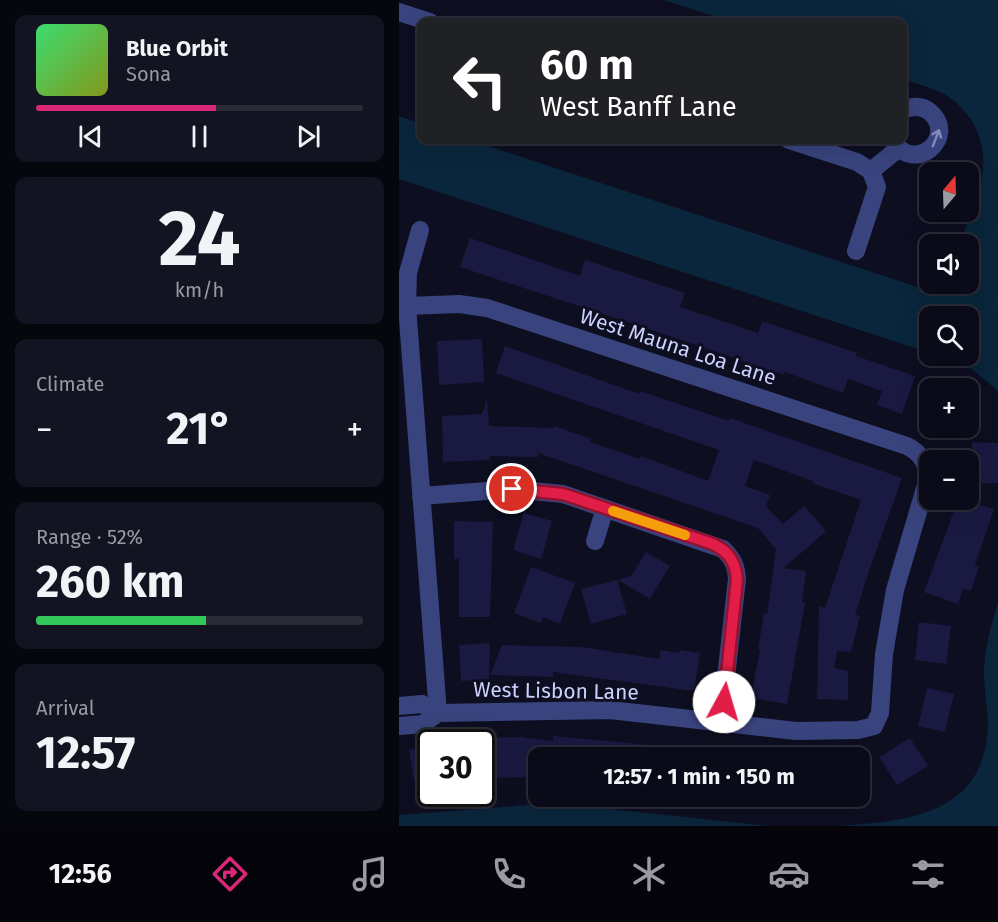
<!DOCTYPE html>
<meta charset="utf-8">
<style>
:root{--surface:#0a0a18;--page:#131321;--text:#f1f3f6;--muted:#999aa2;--line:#2a2b37;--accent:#db2777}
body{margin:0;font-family:"Fira Sans",sans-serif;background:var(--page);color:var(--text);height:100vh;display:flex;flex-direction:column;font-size:22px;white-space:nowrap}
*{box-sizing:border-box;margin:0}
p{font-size:20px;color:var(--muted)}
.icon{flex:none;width:33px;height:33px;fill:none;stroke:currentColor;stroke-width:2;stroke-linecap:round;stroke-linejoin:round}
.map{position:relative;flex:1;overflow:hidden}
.side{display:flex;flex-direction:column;gap:15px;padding:15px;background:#06060d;width:399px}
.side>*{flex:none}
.top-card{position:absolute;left:18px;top:18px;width:490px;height:126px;border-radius:12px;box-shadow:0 6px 24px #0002,0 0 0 2px var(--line);background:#202124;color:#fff;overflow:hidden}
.needle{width:39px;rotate:19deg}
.fabs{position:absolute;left:520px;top:162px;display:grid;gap:12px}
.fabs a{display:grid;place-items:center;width:60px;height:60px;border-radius:12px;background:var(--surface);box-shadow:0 6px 24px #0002,0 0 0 2px var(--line);font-size:30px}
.speed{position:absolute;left:18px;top:729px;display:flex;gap:12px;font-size:30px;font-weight:700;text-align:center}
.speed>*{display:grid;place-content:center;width:78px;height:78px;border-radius:50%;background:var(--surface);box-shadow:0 6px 24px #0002,0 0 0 2px var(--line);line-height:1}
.speed .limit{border:3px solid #111;border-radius:9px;background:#fff;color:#111}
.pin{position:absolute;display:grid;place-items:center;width:51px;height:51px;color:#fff;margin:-26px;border:3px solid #fff;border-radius:50%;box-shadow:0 2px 6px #0007}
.me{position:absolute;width:66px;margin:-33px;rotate:6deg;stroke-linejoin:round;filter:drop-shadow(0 0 4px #0008)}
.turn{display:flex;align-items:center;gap:21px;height:126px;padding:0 24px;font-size:27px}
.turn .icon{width:78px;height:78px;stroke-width:2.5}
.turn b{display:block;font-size:42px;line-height:51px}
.big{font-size:45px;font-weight:700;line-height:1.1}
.side .tile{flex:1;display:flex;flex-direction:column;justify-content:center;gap:9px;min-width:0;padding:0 21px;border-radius:12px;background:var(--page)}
.side .dial{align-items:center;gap:0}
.dial b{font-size:78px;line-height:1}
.song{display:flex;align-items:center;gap:18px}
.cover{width:72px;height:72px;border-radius:9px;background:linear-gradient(135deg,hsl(140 70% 55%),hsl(70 70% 35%))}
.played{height:6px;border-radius:3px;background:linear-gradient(90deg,var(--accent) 55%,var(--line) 55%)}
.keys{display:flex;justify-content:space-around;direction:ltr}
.heat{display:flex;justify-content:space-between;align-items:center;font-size:33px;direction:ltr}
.charge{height:9px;border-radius:4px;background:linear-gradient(90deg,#34c759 52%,var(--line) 0)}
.trip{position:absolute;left:129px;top:747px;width:342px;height:60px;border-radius:12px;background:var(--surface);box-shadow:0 6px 24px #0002,0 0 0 2px var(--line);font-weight:700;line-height:60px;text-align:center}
.menu{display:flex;height:96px;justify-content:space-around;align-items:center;background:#04040a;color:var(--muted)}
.menu .icon{width:42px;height:42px}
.menu .selected{color:var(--accent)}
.menu b{font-size:27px;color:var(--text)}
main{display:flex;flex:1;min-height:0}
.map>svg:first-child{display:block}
.water{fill:#0a263c}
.building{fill:#1a1941}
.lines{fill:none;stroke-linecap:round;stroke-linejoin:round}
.minor{stroke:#39447e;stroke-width:18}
.oneway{stroke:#838abe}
.route-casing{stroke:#92132f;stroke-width:15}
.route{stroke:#e11d48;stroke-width:10}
.slow{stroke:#f59e0b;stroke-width:10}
.labels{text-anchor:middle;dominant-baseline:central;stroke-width:6;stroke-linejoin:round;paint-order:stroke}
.street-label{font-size:21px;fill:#cdd1fe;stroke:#0d0e20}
</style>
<main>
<section class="side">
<div class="tile">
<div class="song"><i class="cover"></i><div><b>Blue Orbit</b><p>Sona</p></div></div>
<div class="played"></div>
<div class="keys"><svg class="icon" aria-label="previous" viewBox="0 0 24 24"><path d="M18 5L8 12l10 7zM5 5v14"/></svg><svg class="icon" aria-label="pause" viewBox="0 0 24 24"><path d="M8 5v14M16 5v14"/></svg><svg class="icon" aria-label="next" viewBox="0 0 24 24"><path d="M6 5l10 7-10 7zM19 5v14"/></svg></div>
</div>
<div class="tile dial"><b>24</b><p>km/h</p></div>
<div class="tile"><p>Climate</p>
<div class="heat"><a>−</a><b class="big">21°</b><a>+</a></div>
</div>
<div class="tile"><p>Range · 52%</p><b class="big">260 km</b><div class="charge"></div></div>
<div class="tile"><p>Arrival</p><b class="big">12:57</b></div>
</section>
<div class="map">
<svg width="599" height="826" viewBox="0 0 599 826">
<rect width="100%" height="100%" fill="#0d0e20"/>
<path class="water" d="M 265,0 L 599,0 L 599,391 L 573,369 L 539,356 L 570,356 L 570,316 L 531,316 L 531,353 L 0,179 L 0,116 L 22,124 L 22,140 L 71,140 L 543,295 L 548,284 L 570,284 L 570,244 L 561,244 C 575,202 598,164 573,121 C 566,111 558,102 547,95 C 534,88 518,84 504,79 L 504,22 L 333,22 Z
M 599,603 L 599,826 L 438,826 C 512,821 589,814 589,720 C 588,704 585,687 585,670 C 586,648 592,624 599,603 Z
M 129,805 L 211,809 L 369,826 L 0,826 L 0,815 Z"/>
<path class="building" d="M 71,238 L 181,276 L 186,260 L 286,293 L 281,307 L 359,333 L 363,321 L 458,353 L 457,356 L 516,376 L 503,414 L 478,405 L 483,391 L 449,379 L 444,393 L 386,372 L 385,375 L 271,336 L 61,267 Z
M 83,339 L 85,382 L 40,385 L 38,341 Z
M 106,346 L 240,394 L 241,391 L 330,421 L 331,418 L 503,478 L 470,571 L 456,615 L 461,616 L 452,652 L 438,651 L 435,668 L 449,671 L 449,700 L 418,699 L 420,606 L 426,608 L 462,500 L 413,483 L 414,481 L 355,460 L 346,486 L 371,495 L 367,506 L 384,524 L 405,506 L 427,531 L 385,568 L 407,571 L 403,602 L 406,603 L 388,704 L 352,698 L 361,649 L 359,649 L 365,613 L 368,614 L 377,549 L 359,528 L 139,453 L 139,457 L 91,456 L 91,460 L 44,462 L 43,416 L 83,414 L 88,399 L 90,426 L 154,428 L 155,426 L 192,439 L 191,442 L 241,459 L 242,456 L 309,481 L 320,450 L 97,373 Z
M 573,442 L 599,443 L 599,483 L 572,483 Z
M 559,500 L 566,500 L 595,509 L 576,565 L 580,567 L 572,591 L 564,589 L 559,604 L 525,592 Z
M 125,513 L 153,521 L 142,559 L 114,550 Z
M 55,521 L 94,522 L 91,617 L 60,617 L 60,559 L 55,559 Z
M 247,552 L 271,566 L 251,599 L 219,580 L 232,576 Z
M 132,567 L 176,583 L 161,624 L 144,617 L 142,623 L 115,613 Z
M 218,580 L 228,614 L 192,624 L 182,589 Z
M 520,622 L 552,626 L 547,664 L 516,660 Z
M 91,643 L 90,679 L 62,681 L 60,645 Z
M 103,645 L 183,647 L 260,659 L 262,650 L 280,653 L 281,650 L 301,653 L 295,691 L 154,672 L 154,677 L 91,675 Z
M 528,688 L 555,694 L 546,732 L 519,726 Z
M 154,736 L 282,748 L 282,758 L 140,758 L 140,777 L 82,778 L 82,738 L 121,737 L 154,741 Z
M 511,738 L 529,766 L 498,785 L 480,757 Z
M 32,747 L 32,779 L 15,781 L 10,750 Z"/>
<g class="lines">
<path class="minor" d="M 0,12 L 31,22
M 390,140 L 458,162 L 472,171
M 494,140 C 514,176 560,137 531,112 C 523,105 513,106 504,110
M 21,230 L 9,273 L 8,306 L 39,713
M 457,251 L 478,187 L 472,171 L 500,148
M 22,496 L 113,489 L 164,494 L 324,549 C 334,559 337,565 338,579 L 322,722
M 196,541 L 206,508
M 0,706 L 23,704 L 39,713 L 211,710 L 397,731 L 459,730 L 475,726 L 481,713 L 485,654 L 496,590 L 529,478 C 528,463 522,453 508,446 L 88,308 L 60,304 L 8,306
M 0,726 L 24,724 L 39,713"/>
</g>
<defs><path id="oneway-shaft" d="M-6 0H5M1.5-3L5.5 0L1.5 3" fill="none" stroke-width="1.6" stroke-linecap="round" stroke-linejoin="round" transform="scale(1.5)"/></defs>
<use class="oneway" href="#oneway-shaft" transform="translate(537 138) rotate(-69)"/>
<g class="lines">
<g class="route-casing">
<path id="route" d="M 113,489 L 164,494 L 314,544 C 330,552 336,561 338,579 L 325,702"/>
</g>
<use href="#route" class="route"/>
<path class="slow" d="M 214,511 L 286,535"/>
</g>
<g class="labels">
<g class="street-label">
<text transform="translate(279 347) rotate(18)">West Mauna Loa Lane</text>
<text transform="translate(157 691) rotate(1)">West Lisbon Lane</text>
</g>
</g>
</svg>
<div class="fabs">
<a><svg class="needle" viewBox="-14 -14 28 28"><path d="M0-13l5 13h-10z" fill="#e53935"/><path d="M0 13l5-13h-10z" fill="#999aa2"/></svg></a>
<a><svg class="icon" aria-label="sound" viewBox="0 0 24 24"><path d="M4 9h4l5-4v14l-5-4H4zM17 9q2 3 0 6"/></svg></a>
<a><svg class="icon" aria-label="search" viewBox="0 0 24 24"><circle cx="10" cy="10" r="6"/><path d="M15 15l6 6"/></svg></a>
<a>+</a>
<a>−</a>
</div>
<div class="speed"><div class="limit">30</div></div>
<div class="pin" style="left:113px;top:489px;background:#d93025"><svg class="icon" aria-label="arrive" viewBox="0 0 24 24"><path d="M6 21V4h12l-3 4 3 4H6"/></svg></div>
<svg class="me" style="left:325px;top:702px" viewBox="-20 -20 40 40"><circle r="19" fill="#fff"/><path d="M0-13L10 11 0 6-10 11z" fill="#e11d48"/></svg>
<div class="trip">12:57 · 1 min · 150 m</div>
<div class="top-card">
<div class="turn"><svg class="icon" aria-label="left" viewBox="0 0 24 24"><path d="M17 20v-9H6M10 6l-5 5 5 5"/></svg><div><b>60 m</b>West Banff Lane</div></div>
</div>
</div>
</main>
<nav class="menu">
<b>12:56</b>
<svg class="icon selected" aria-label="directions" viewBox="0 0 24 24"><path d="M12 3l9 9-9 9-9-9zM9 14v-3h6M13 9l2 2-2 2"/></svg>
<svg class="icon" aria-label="music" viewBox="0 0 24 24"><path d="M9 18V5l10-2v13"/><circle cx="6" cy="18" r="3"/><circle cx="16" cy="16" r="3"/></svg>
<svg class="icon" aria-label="phone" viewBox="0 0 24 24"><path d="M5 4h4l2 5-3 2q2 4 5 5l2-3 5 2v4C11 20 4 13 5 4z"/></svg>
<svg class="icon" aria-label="climate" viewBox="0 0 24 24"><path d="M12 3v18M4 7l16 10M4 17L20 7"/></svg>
<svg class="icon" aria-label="car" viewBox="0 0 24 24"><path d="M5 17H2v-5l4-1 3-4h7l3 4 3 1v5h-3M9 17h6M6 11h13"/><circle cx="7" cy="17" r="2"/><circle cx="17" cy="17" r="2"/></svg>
<svg class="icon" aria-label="filters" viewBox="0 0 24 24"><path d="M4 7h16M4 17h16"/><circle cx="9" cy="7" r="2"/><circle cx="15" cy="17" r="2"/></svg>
</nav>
